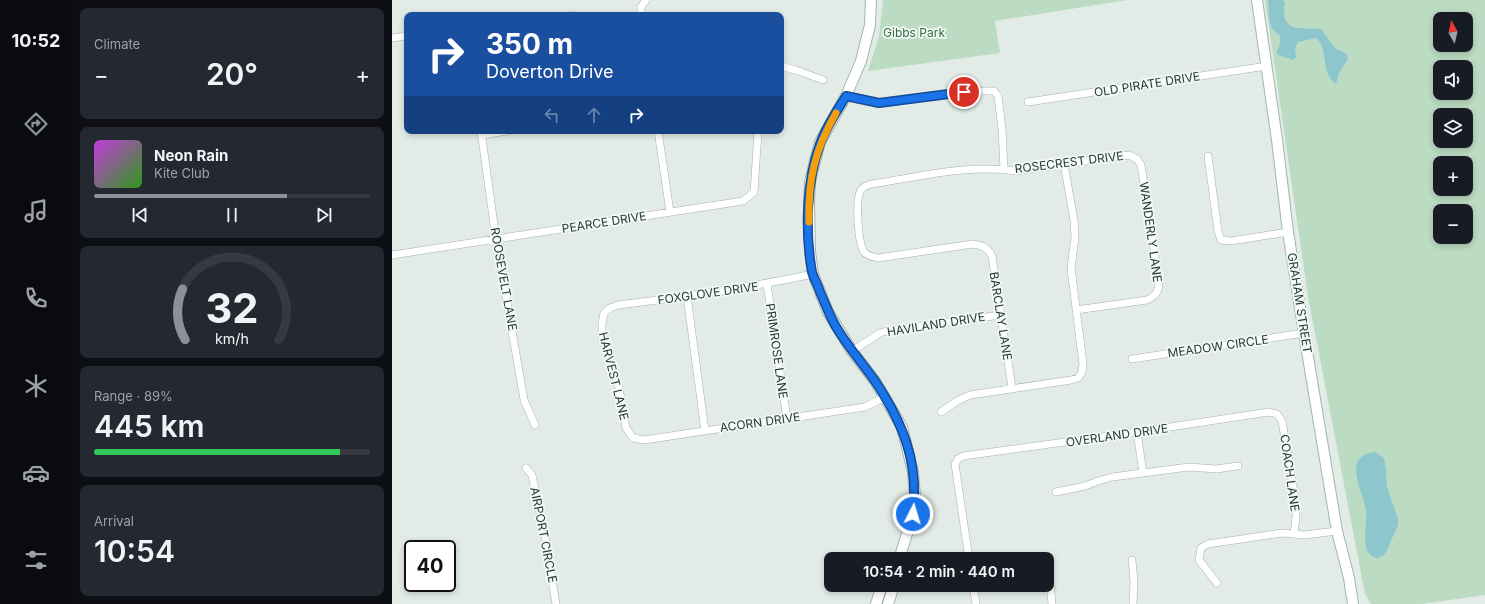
<!DOCTYPE html>
<meta charset="utf-8">
<style>
:root{--surface:#171b24;--page:#242831;--text:#f1f3f6;--muted:#9ea1a6;--line:#363941;--accent:#8c9099}
body{margin:0;font-family:Inter,sans-serif;background:var(--page);color:var(--text);height:100vh;display:flex;flex-direction:column;font-size:15px;white-space:nowrap}
*{box-sizing:border-box;margin:0}
p{font-size:13px;color:var(--muted)}
.icon{flex:none;width:22px;height:22px;fill:none;stroke:currentColor;stroke-width:2;stroke-linecap:round;stroke-linejoin:round}
.map{position:relative;flex:1;overflow:hidden}
.drawer{display:flex;flex-direction:column;gap:8px;padding:8px;background:#0d0f14;width:320px}
.drawer>*{flex:none}
.banner{position:absolute;left:12px;top:12px;width:380px;height:122px;border-radius:8px;box-shadow:0 2px 6px #0003;background:#1a4fa0;color:#fff;overflow:hidden}
.needle{width:26px;rotate:352deg}
.fabs{position:absolute;left:1041px;top:12px;display:grid;gap:8px}
.fabs a{display:grid;place-items:center;width:40px;height:40px;border-radius:8px;background:var(--surface);box-shadow:0 2px 6px #0003;font-size:20px}
.speed{position:absolute;left:12px;top:540px;display:flex;gap:8px;font-size:20px;font-weight:700;text-align:center}
.speed>*{display:grid;place-content:center;width:52px;height:52px;border-radius:50%;background:var(--surface);box-shadow:0 2px 6px #0003;line-height:1}
.speed .limit{border:2px solid #111;border-radius:6px;background:#fff;color:#111}
.pin{position:absolute;display:grid;place-items:center;width:34px;height:34px;color:#fff;margin:-17px;border:2px solid #fff;border-radius:50%;box-shadow:0 1px 4px #0007}
.me{position:absolute;width:44px;margin:-22px;rotate:5deg;stroke-linejoin:round;filter:drop-shadow(0 0 3px #0008)}
.turn{display:flex;align-items:center;gap:14px;height:84px;padding:0 16px;font-size:18px}
.turn .icon{width:52px;height:52px;stroke-width:2.5}
.turn b{display:block;font-size:28px;line-height:34px}
.lanes{display:flex;align-items:center;height:38px;padding:0 16px;background:#0003;justify-content:center;gap:20px;direction:ltr}
.lanes .off{opacity:.35}
.big{font-size:30px;font-weight:600;line-height:1.1}
.drawer .card{flex:1;display:flex;flex-direction:column;justify-content:center;gap:6px;min-width:0;padding:0 14px;border-radius:8px;background:var(--page)}
.drawer .dial{align-items:center;gap:0}
.dial svg{height:104px;overflow:visible;fill:none;stroke:var(--line);stroke-width:7;stroke-linecap:round;text-anchor:middle}
.dial text{fill:var(--text);stroke:none}
.song{display:flex;align-items:center;gap:12px}
.cover{width:48px;height:48px;border-radius:6px;background:linear-gradient(135deg,hsl(290 70% 55%),hsl(110 70% 35%))}
.played{height:4px;border-radius:2px;background:linear-gradient(90deg,var(--accent) 70%,var(--line) 70%)}
.keys{display:flex;justify-content:space-around;direction:ltr}
.heat{display:flex;justify-content:space-between;align-items:center;font-size:22px;direction:ltr}
.charge{height:6px;border-radius:3px;background:linear-gradient(90deg,#34c759 89%,var(--line) 0)}
.trip{position:absolute;left:432px;top:552px;width:230px;height:40px;border-radius:8px;background:var(--surface);box-shadow:0 2px 6px #0003;font-weight:600;line-height:40px;text-align:center}
main{display:flex;flex:1;min-height:0}
.tab-bar{display:flex;flex-direction:column;width:72px;justify-content:space-around;align-items:center;background:#090b0e;color:var(--muted)}
.tab-bar .icon{width:28px;height:28px}
.tab-bar .on{color:var(--accent)}
.tab-bar b{font-size:18px;color:var(--text)}
.map>svg:first-child{display:block}
.green{fill:#bcdbc3;fill-rule:evenodd}
.water{fill:#8dc7cd}
.lines{fill:none;stroke-linecap:round;stroke-linejoin:round}
.street-casing{stroke:#a5b3ad;stroke-width:8}
.secondary-casing{stroke:#a1b6ad;stroke-width:12}
.street{stroke:#fff;stroke-width:7}
.secondary{stroke:#fff;stroke-width:10}
.route-casing{stroke:#114b97;stroke-width:10}
.route{stroke:#1a73e8;stroke-width:7}
.slow{stroke:#f59e0b;stroke-width:7}
.labels{text-anchor:middle;dominant-baseline:central;stroke-width:3.5;stroke-linejoin:round;paint-order:stroke}
.park-label{font-size:12px;fill:#306f45;stroke:#f2f8f5}
.street-label{font-size:12px;fill:#233b33;stroke:#f2f8f5}
</style>
<main>
<nav class="tab-bar">
<b>10:52</b>
<svg class="icon on" aria-label="directions" viewBox="0 0 24 24"><path d="M12 3l9 9-9 9-9-9zM9 14v-3h6M13 9l2 2-2 2"/></svg>
<svg class="icon" aria-label="music" viewBox="0 0 24 24"><path d="M9 18V5l10-2v13"/><circle cx="6" cy="18" r="3"/><circle cx="16" cy="16" r="3"/></svg>
<svg class="icon" aria-label="phone" viewBox="0 0 24 24"><path d="M5 4h4l2 5-3 2q2 4 5 5l2-3 5 2v4C11 20 4 13 5 4z"/></svg>
<svg class="icon" aria-label="climate" viewBox="0 0 24 24"><path d="M12 3v18M4 7l16 10M4 17L20 7"/></svg>
<svg class="icon" aria-label="car" viewBox="0 0 24 24"><path d="M5 17H2v-5l4-1 3-4h7l3 4 3 1v5h-3M9 17h6M6 11h13"/><circle cx="7" cy="17" r="2"/><circle cx="17" cy="17" r="2"/></svg>
<svg class="icon" aria-label="filters" viewBox="0 0 24 24"><path d="M4 7h16M4 17h16"/><circle cx="9" cy="7" r="2"/><circle cx="15" cy="17" r="2"/></svg>
</nav>
<section class="drawer">
<div class="card"><p>Climate</p>
<div class="heat"><a>−</a><b class="big">20°</b><a>+</a></div>
</div>
<div class="card">
<div class="song"><i class="cover"></i><div><b>Neon Rain</b><p>Kite Club</p></div></div>
<div class="played"></div>
<div class="keys"><svg class="icon" aria-label="previous" viewBox="0 0 24 24"><path d="M18 5L8 12l10 7zM5 5v14"/></svg><svg class="icon" aria-label="pause" viewBox="0 0 24 24"><path d="M8 5v14M16 5v14"/></svg><svg class="icon" aria-label="next" viewBox="0 0 24 24"><path d="M6 5l10 7-10 7zM19 5v14"/></svg></div>
</div>
<div class="card dial"><svg viewBox="0 0 100 80">
<path d="M14 69A42 42 0 1 1 86 69"/>
<path d="M14 69A42 42 0 0 1 12 30" stroke="#8c9099"/>
<text x="50" y="56" font-size="32" font-weight="700">32</text>
<text x="50" y="72" font-size="11">km/h</text>
</svg></div>
<div class="card"><p>Range · 89%</p><b class="big">445 km</b><div class="charge"></div></div>
<div class="card"><p>Arrival</p><b class="big">10:54</b></div>
</section>
<div class="map">
<svg width="1093" height="604" viewBox="0 0 1093 604">
<rect width="100%" height="100%" fill="#e2ebe6"/>
<path class="green" d="M 491,0 L 735,0 L 603,21 L 608,53 L 476,71 L 487,37 Z
M 873,0 L 1093,0 L 1093,595 L 1030,604 L 979,604 L 973,594 L 916,296 ZM 1048,19 L 1074,19 L 1074,45 L 1048,45 ZM 1048,67 L 1074,67 L 1074,93 L 1048,93 ZM 1048,115 L 1074,115 L 1074,141 L 1048,141 ZM 1048,163 L 1074,163 L 1074,189 L 1048,189 ZM 1048,211 L 1074,211 L 1074,237 L 1048,237 Z"/>
<path class="water" d="M 876,0 L 891,0 L 893,3 C 888,34 908,27 929,29 L 943,48 L 955,54 L 956,59 L 947,73 L 944,84 C 927,72 938,50 924,38 L 906,42 L 903,48 L 904,57 L 901,60 L 886,55 L 884,50 L 886,50 C 893,30 884,38 879,26 C 876,18 877,8 876,0 Z
M 983,452 L 992,458 L 994,470 L 995,487 L 1006,519 L 1006,525 L 994,552 L 991,556 L 985,558 C 966,554 976,524 974,511 C 972,491 948,456 983,452 Z"/>
<g class="lines">
<g class="street-casing">
<path id="street" d="M 179,15 L 180,15
M 249,15 L 249,7 L 254,0
M 0,38 L 15,36
M 389,66 L 404,70 L 431,80
M 454,96 L 487,103 L 582,91 L 602,91 L 606,96 L 610,129 L 612,169
M 636,102 L 875,66
M 89,131 L 104,239 L 132,400 L 143,425
M 266,131 L 278,212
M 90,135 L 115,131
M 816,156 L 826,231 L 829,240 L 839,241 L 896,232
M 0,255 L 351,201 L 362,192 L 366,132
M 421,274 C 356,288 291,297 226,305 L 218,308 L 212,313 L 210,324 L 210,336 L 227,388 L 234,428 L 241,438 L 252,440 L 473,407 L 493,397
M 375,284 L 395,419
M 295,296 L 313,431
M 460,351 L 488,333 L 498,330 L 609,315
M 740,359 L 912,333
M 620,388 L 600,256 C 595,247 591,246 581,244 L 486,258 C 481,257 475,256 472,252 C 466,243 463,198 469,190 C 474,184 480,184 486,183 C 530,176 580,164 624,171 L 737,155 L 745,159 L 749,165 L 767,282 C 767,291 764,296 755,300 L 684,310
M 549,412 L 565,401 L 578,395 L 679,380 L 686,378 L 690,372 L 691,364 L 679,268 L 683,237 L 682,220 L 672,164
M 745,432 L 751,473
M 134,468 L 140,475 L 153,536 L 164,604
M 664,492 L 693,486 L 706,481 L 720,477 L 797,467 L 824,469 L 846,466
M 577,559 L 563,464 L 566,459 L 571,456 L 745,432 L 877,412 L 885,414 L 890,421 L 904,504 L 904,517 L 902,534
M 740,560 L 742,582 L 741,604
M 657,573 L 660,604
M 825,583 L 807,560 L 809,548 L 816,544 L 890,533 L 912,535 L 945,531
M 581,585 L 584,604"/>
</g>
<g class="secondary-casing">
<path id="secondary" d="M 479,0 L 478,25 L 469,61 L 454,96 L 428,142 L 422,165 L 418,182 L 417,202 L 418,251 L 421,274 L 436,312 L 460,351 L 483,381 L 510,427 L 521,472 L 523,496 L 521,514 L 509,553 L 509,559
M 865,0 L 885,140 L 896,232 L 912,333 L 945,531 L 957,578 L 961,604
M 484,604 L 490,585
M 496,604 L 502,585"/>
</g>
<use href="#street" class="street"/>
<use href="#secondary" class="secondary"/>
</g>
<g class="lines">
<g class="route-casing">
<path id="route" d="M 521,514 C 527,462 511,423 483,381 C 471,364 457,348 446,330 C 438,318 434,305 428,292 C 426,285 422,279 420,272 C 413,232 414,182 428,144 C 434,127 445,111 454,96 L 487,103 L 572,92"/>
</g>
<use href="#route" class="route"/>
<path class="slow" d="M 417,222 C 416,178 423,150 444,113"/>
</g>
<g class="labels">
<g class="park-label">
<text x="522" y="32">Gibbs Park</text>
</g>
<g class="street-label">
<text transform="translate(755 84) rotate(-9)">OLD PIRATE DRIVE</text>
<text transform="translate(677 162) rotate(-7)">ROSECREST DRIVE</text>
<text transform="translate(212 222) rotate(-9)">PEARCE DRIVE</text>
<text transform="translate(759 232) rotate(82)">WANDERLY LANE</text>
<text transform="translate(112 279) rotate(80)">ROOSEVELT LANE</text>
<text transform="translate(316 293) rotate(-8)">FOXGLOVE DRIVE</text>
<text transform="translate(908 303) rotate(81)">GRAHAM STREET</text>
<text transform="translate(609 316) rotate(81)">BARCLAY LANE</text>
<text transform="translate(544 324) rotate(-9)">HAVILAND DRIVE</text>
<text transform="translate(826 346) rotate(-8)">MEADOW CIRCLE</text>
<text transform="translate(385 351) rotate(82)">PRIMROSE LANE</text>
<text transform="translate(222 376) rotate(76)">HARVEST LANE</text>
<text transform="translate(368 422) rotate(-8)">ACORN DRIVE</text>
<text transform="translate(725 435) rotate(-8)">OVERLAND DRIVE</text>
<text transform="translate(898 473) rotate(82)">COACH LANE</text>
<text transform="translate(152 535) rotate(79)">AIRPORT CIRCLE</text>
</g>
</g>
</svg>
<div class="fabs">
<a><svg class="needle" viewBox="-14 -14 28 28"><path d="M0-13l5 13h-10z" fill="#e53935"/><path d="M0 13l5-13h-10z" fill="#9ea1a6"/></svg></a>
<a><svg class="icon" aria-label="sound" viewBox="0 0 24 24"><path d="M4 9h4l5-4v14l-5-4H4zM17 9q2 3 0 6"/></svg></a>
<a><svg class="icon" aria-label="layers" viewBox="0 0 24 24"><path d="M12 4l9 5-9 5-9-5zM3 14l9 5 9-5"/></svg></a>
<a>+</a>
<a>−</a>
</div>
<div class="speed"><div class="limit">40</div></div>
<div class="pin" style="left:572px;top:92px;background:#d93025"><svg class="icon" aria-label="arrive" viewBox="0 0 24 24"><path d="M6 21V4h12l-3 4 3 4H6"/></svg></div>
<svg class="me" style="left:521px;top:514px" viewBox="-20 -20 40 40"><circle r="17" fill="#1a73e8" stroke="#fff" stroke-width="3"/><path d="M0-11L8 9 0 5-8 9z" fill="#fff"/></svg>
<div class="trip">10:54 · 2 min · 440 m</div>
<div class="banner">
<div class="turn"><svg class="icon" aria-label="right" viewBox="0 0 24 24"><path d="M7 20v-9h11M14 6l5 5-5 5"/></svg><div><b>350 m</b>Doverton Drive</div></div>
<div class="lanes"><svg class="icon off" aria-label="left" viewBox="0 0 24 24"><path d="M17 20v-9H6M10 6l-5 5 5 5"/></svg><svg class="icon off" aria-label="ahead" viewBox="0 0 24 24"><path d="M12 20V5M6 11l6-6 6 6"/></svg><svg class="icon" aria-label="right" viewBox="0 0 24 24"><path d="M7 20v-9h11M14 6l5 5-5 5"/></svg></div>
</div>
</div>
</main>
